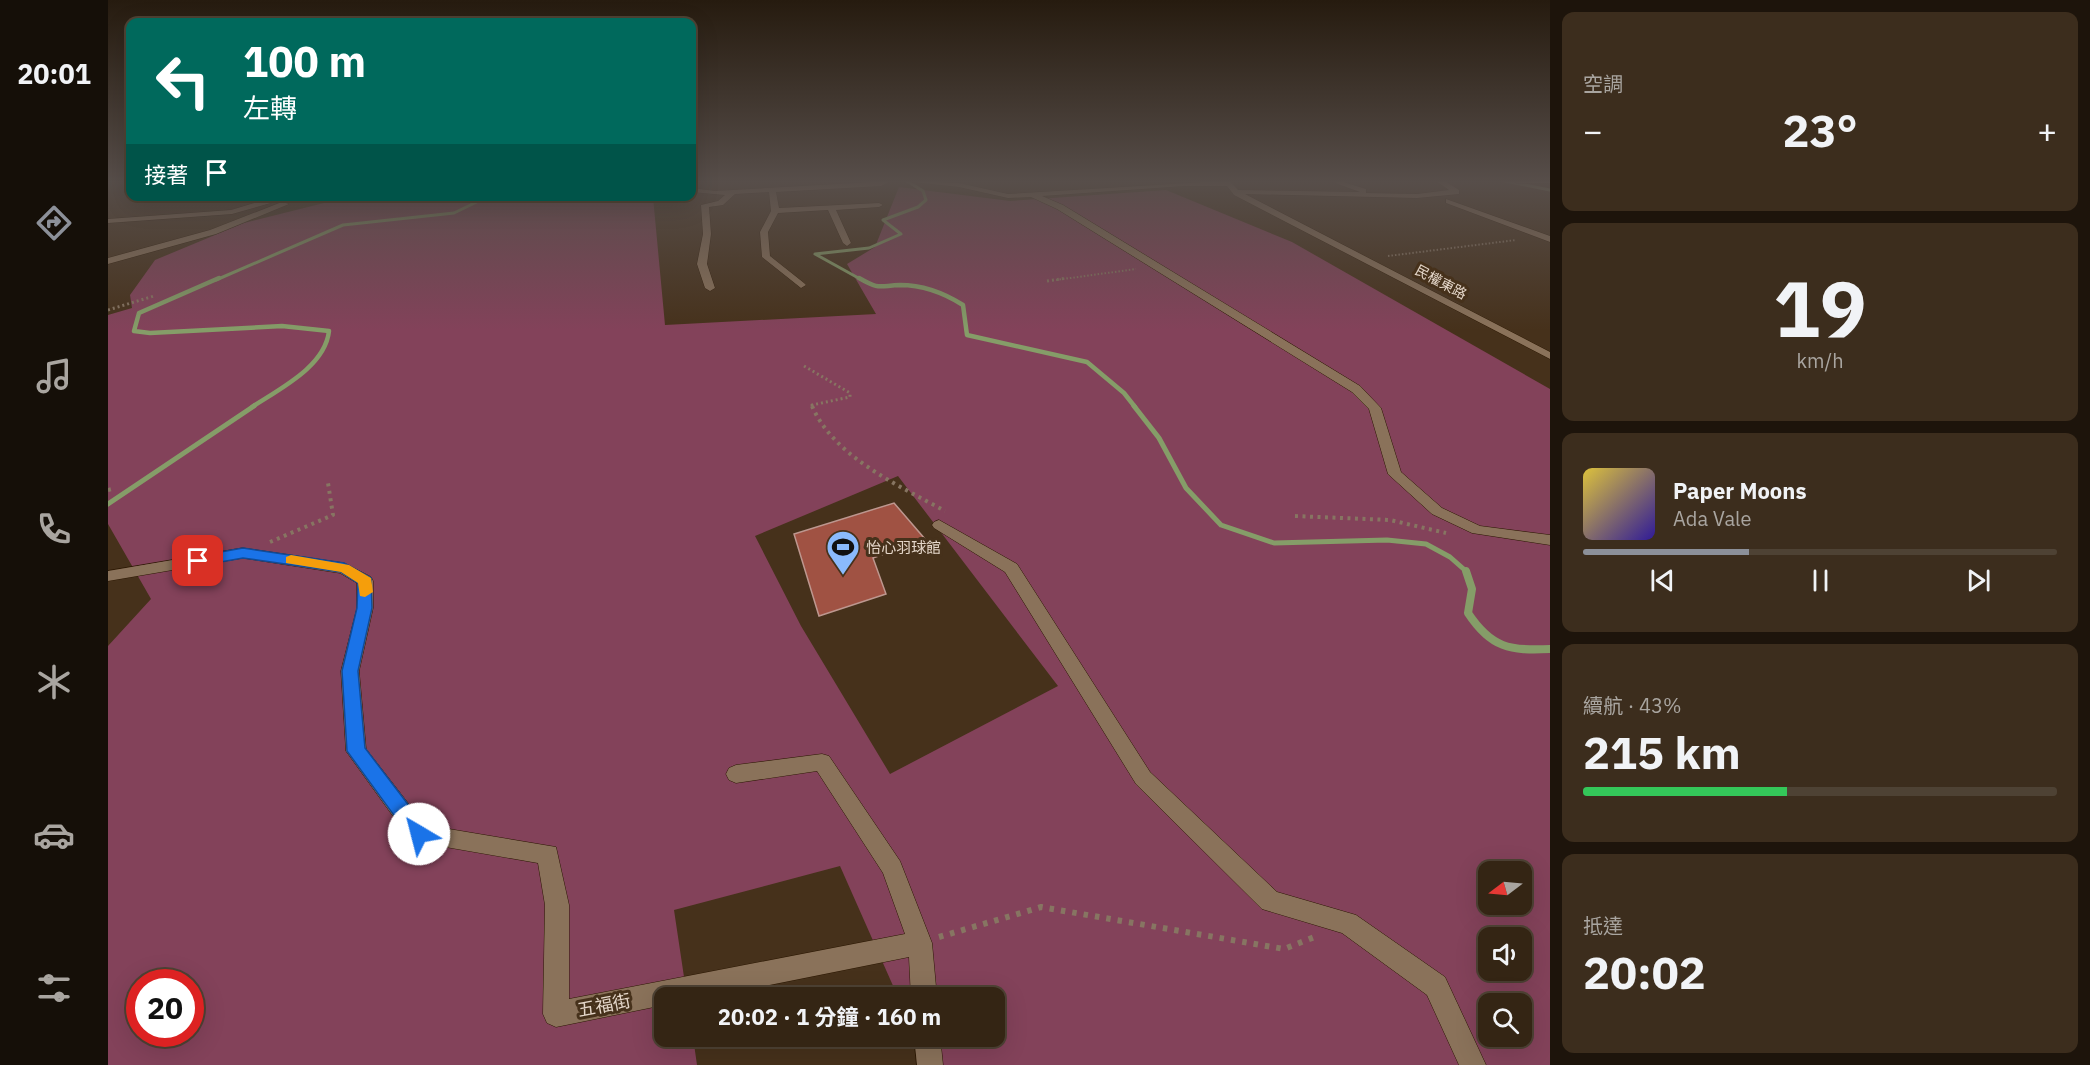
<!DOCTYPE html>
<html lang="zh-TW">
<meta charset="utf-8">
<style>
:root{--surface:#342514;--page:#3c2d1d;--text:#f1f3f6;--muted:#a9a5a0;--line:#4e4234;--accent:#8c9099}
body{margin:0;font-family:"IBM Plex Sans","Noto Sans TC",sans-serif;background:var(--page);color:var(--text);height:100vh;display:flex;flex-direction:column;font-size:22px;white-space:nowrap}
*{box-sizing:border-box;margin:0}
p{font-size:20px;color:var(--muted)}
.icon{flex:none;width:33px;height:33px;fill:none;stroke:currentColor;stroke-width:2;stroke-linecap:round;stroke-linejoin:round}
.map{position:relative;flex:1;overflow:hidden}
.panel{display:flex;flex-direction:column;gap:12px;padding:12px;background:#1d140b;width:540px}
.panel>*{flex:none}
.banner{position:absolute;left:18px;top:18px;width:570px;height:183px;border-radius:12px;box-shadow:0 6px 24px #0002,0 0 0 2px var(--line);background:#00695c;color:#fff;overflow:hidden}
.needle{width:39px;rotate:254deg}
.tools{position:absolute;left:1370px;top:861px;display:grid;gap:12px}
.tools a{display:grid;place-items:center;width:54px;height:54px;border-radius:12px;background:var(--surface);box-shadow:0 6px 24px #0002,0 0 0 2px var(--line);font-size:30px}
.speed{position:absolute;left:18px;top:969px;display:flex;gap:12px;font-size:30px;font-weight:700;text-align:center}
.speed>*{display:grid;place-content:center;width:78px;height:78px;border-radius:50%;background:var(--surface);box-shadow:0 6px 24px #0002,0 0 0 2px var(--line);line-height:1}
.speed .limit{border:9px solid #d22;background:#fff;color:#111}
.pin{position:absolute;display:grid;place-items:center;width:51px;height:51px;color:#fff;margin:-26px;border-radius:12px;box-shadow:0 3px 9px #0006}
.me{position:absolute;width:66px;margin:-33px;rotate:323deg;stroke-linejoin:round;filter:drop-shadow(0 0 4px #0008)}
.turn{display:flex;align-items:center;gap:21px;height:126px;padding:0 18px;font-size:27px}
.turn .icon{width:78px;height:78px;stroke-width:2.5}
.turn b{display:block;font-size:42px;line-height:51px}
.then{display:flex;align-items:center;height:57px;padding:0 18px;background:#0003;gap:12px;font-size:22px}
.big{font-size:45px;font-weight:700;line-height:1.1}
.panel .widget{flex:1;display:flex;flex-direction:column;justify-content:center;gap:9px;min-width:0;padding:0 21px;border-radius:12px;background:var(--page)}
.panel .dial{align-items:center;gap:0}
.dial b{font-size:78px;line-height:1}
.song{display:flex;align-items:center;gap:18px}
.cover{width:72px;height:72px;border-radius:9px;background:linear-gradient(135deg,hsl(50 70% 55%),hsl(250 70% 35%))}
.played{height:6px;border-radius:3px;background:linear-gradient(90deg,var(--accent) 35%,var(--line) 35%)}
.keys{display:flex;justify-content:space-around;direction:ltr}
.heat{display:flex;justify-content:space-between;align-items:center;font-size:33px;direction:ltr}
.charge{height:9px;border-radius:4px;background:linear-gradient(90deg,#34c759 43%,var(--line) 0)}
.trip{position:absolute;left:546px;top:987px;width:351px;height:60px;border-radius:12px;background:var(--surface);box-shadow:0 6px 24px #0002,0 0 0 2px var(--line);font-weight:700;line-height:60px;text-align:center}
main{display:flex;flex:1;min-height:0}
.menu{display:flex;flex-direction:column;width:108px;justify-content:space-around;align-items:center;background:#150f08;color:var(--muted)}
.menu .icon{width:42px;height:42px}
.menu .active{color:var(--accent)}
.menu b{font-size:27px;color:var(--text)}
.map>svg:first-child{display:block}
.green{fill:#83425a;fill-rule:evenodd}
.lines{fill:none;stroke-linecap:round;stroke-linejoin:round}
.stream-far3{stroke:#859d68;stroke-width:3}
.stream-far2{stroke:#859d68;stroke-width:4.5}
.stream-far1{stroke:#859d68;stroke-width:5}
.stream{stroke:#859d68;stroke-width:8}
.building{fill:#a05243;stroke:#bd978f;stroke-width:1.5}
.minor-casing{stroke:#2c1803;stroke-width:1}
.path-far3{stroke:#877562;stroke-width:2;stroke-dasharray:1.5 2;stroke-linecap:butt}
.path-far2{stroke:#877562;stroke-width:3;stroke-dasharray:2 3;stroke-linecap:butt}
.path-far1{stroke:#877562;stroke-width:4;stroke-dasharray:3 4.5;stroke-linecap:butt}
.path{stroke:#877562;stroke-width:6;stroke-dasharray:4.5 7;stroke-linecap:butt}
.minor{fill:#8a725a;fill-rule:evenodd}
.route{fill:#1a73e8;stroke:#114b97;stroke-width:1.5}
.slow{fill:#f59e0b}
.labels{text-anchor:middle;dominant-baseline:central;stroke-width:6;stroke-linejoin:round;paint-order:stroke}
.far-street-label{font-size:14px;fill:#e4d6c9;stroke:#46311b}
.poi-label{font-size:15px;fill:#e4d6c9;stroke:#46311b;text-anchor:start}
.near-street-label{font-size:18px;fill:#e4d6c9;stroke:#46311b}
</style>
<main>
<nav class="menu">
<b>20:01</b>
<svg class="icon active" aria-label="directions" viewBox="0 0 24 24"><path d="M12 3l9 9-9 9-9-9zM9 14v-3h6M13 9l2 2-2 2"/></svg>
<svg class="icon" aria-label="music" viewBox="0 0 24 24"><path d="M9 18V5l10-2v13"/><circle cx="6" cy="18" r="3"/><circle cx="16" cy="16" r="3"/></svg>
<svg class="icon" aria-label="phone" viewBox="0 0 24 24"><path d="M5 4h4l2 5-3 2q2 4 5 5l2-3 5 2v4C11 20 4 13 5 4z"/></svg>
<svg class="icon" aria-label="climate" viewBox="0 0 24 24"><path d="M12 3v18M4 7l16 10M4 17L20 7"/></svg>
<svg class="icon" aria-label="car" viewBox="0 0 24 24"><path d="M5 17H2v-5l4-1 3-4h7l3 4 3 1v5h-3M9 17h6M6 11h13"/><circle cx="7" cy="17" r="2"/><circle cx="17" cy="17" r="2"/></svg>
<svg class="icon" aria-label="filters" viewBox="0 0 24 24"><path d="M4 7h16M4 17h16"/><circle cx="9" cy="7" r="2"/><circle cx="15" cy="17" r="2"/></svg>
</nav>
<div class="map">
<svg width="1442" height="1065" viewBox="0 0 1442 1065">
<rect width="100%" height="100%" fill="#46311b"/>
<path class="green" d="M 791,187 L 902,201 L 1058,190 L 1184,242 L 1442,389 L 1442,1065 L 820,1065 L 807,1037 L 886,1036 L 886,998 L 790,997 L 732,866 L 566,910 L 579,997 L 556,998 L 556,1036 L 585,1037 L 589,1065 L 0,1065 L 0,646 L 43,599 L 0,524 L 0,315 L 24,308 L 22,295 L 47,260 L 136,223 L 240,197 L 545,197 L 557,325 L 768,314 L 739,264 L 767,247 ZM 790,476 L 950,686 L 782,774 L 693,626 L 647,536 ZM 1380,872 L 1413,872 L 1413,904 L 1380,904 ZM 1380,938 L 1413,938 L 1413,970 L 1380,970 ZM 32,982 L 82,982 L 82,1034 L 32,1034 ZM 1380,1004 L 1413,1004 L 1413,1036 L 1380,1036 Z"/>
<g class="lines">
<path class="stream-far3" d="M 1397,181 L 1442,190
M 108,280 L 235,225 L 346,213 L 381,196
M 754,280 L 707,254 L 761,248 L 793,234 L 775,220 L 810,207 L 818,200 L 815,191 L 799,181"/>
<path class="stream-far2" d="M 111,278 L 31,313 L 26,331 L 42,333 L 174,326 L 221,331 C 217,367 171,389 144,407
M 751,278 C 772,290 770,286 792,285 C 815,285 836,293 855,305 L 859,335 L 979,362 L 1016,393 L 1027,407"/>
<path class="stream-far1" d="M 1026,406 L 1051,438 L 1078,488 L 1113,525 L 1166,543 L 1279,540 L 1318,544 L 1342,557 L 1359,572
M 0,504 L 146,406"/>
<path class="stream" d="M 1358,571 L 1364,589 L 1360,613 C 1383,648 1402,651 1442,649"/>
</g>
<path class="building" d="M 786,503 L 817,539 L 765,558 L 778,594 L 711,616 L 686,534 Z"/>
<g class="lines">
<g class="minor-casing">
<path id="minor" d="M 783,181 L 773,186 L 668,192 L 671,208 L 771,203 L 775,205 L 771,207 L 728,210 L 743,243 L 739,246 L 735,243 L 720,210 L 670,213 L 660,232 L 662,256 L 696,283 L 698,285 L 693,288 L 654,257 L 652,232 L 663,211 L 661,192 L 627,194 L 615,205 L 601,207 L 603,234 L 599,264 L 607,288 L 602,291 L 597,288 L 589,264 L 595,234 L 593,205 L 610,201 L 617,195 L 584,192 L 584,188 L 607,191 Z
M 796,181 L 851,183 L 900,194 L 1114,181 L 1122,181 L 1130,190 L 1252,192 L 1227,183 L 1232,181 L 1258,189 L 1258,193 L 1309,194 L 1341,190 L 1328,181 L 1337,181 L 1351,190 L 1351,194 L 1309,198 L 1137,194 L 1442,352 L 1442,359 L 1126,195 L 1119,186 L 1076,186 L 934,196 L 955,205 L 1252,386 L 1273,408 L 1293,472 L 1334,508 L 1372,526 L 1442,535 L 1442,545 L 1364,533 L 1324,514 L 1280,474 L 1261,409 L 1244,392 L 949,209 L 923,197 L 900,198 L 851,187 Z
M 1405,181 L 1442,181 L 1442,183 L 1409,183 Z
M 163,198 L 166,202 L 124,214 L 0,223 L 0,219 L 123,210 Z
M 1338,199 L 1442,236 L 1442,242 L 1338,203 Z
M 174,202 L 181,204 L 108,234 L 0,264 L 0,258 L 102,230 Z
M 831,520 L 909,564 L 1042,772 L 1169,892 L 1248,915 L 1337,977 L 1378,1065 L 1351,1065 L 1319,995 L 1234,933 L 1154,909 L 1028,784 L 897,572 L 826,528 L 824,525 L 826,522 Z
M 135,548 L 236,563 L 263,577 L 265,581 L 265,608 L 251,671 L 258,749 L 317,825 L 448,847 L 461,905 L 461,999 L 797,934 L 775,873 L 709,771 L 628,783 L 621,780 L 618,774 L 621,768 L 628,765 L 714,754 L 721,756 L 792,861 L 824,943 L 829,998 L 803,998 L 801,957 L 597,998 L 556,998 L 556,1005 L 448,1027 L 439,1023 L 435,1014 L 437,905 L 430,863 L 303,841 L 238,751 L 233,671 L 249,608 L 249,583 L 232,573 L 135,558 L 0,581 L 0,571 Z
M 806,1036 L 832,1036 L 835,1065 L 809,1065 Z"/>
</g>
<path class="path-far3" d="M 1280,256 L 1408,240
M 948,280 L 1028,269"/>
<path class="path-far2" d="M 939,281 L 959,278
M 0,310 L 46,296
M 696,366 L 742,393 L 742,397 L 704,405 L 705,407"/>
<path class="path-far1" d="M 704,406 C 726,457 790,485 837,511
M 0,490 L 4,489
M 1187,516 L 1282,520 L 1338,533
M 162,542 L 225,515 L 220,483"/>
<path class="path" d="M 831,937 L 933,907 L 1176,949 L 1209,936"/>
<use href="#minor" class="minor"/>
</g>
<linearGradient id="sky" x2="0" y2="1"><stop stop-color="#261b0f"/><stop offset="0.55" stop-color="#574e4a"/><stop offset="1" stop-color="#574e4a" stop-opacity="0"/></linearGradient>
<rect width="1442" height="330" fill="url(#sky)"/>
<path class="route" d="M 135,548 L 236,563 L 263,578 L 264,608 L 250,671 L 257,748 L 318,828 L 321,834 L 318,840 L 311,843 L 304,840 L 239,751 L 234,671 L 249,608 L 250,583 L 233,572 L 135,558 L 90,566 L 83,561 L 90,556 Z"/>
<path class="slow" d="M 183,555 L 241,565 L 263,578 L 265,592 L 257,597 L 252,596 L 250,583 L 233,572 L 178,563 L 178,557 Z"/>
<defs>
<g id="stadium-pin" transform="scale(1.725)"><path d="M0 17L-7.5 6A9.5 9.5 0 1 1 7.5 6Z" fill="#8abafc" stroke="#46311b"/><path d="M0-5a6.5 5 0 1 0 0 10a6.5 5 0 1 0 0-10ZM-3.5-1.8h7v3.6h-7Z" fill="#111"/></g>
</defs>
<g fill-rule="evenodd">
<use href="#stadium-pin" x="735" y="547"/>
</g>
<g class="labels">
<g class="far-street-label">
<text transform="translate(1333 282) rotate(28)">民權東路</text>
</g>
<g class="poi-label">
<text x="758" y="547">怡心羽球館</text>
</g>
<g class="near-street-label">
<text transform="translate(496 1005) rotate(-11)">五福街</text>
</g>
</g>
</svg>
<div class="tools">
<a><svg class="needle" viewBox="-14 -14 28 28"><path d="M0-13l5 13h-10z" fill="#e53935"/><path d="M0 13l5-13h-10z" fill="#a9a5a0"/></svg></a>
<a><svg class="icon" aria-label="sound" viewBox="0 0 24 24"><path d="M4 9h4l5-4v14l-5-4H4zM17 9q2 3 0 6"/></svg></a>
<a><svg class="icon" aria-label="search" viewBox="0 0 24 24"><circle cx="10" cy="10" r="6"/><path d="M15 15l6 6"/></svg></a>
</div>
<div class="speed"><div class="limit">20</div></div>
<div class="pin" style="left:90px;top:561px;background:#d93025"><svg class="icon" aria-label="arrive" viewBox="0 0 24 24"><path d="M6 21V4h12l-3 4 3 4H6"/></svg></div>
<svg class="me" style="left:311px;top:834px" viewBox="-20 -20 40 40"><circle r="19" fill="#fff"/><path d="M0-13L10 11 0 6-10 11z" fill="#1a73e8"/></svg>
<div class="trip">20:02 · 1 分鐘 · 160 m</div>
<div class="banner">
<div class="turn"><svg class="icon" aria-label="left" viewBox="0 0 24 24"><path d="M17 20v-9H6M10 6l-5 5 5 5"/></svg><div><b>100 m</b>左轉</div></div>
<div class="then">接著<svg class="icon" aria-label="arrive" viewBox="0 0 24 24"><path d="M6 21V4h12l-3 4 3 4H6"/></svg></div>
</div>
</div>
<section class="panel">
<div class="widget"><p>空調</p>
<div class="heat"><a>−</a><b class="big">23°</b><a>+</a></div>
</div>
<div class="widget dial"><b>19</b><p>km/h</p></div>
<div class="widget">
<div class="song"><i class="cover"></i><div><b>Paper Moons</b><p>Ada Vale</p></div></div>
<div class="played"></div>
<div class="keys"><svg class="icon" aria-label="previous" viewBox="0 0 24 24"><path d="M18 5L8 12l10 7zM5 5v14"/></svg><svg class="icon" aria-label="pause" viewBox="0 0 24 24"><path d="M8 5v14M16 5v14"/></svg><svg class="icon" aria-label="next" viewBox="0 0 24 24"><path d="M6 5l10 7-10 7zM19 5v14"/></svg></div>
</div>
<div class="widget"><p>續航 · 43%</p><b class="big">215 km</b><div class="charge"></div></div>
<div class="widget"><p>抵達</p><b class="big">20:02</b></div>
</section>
</main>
